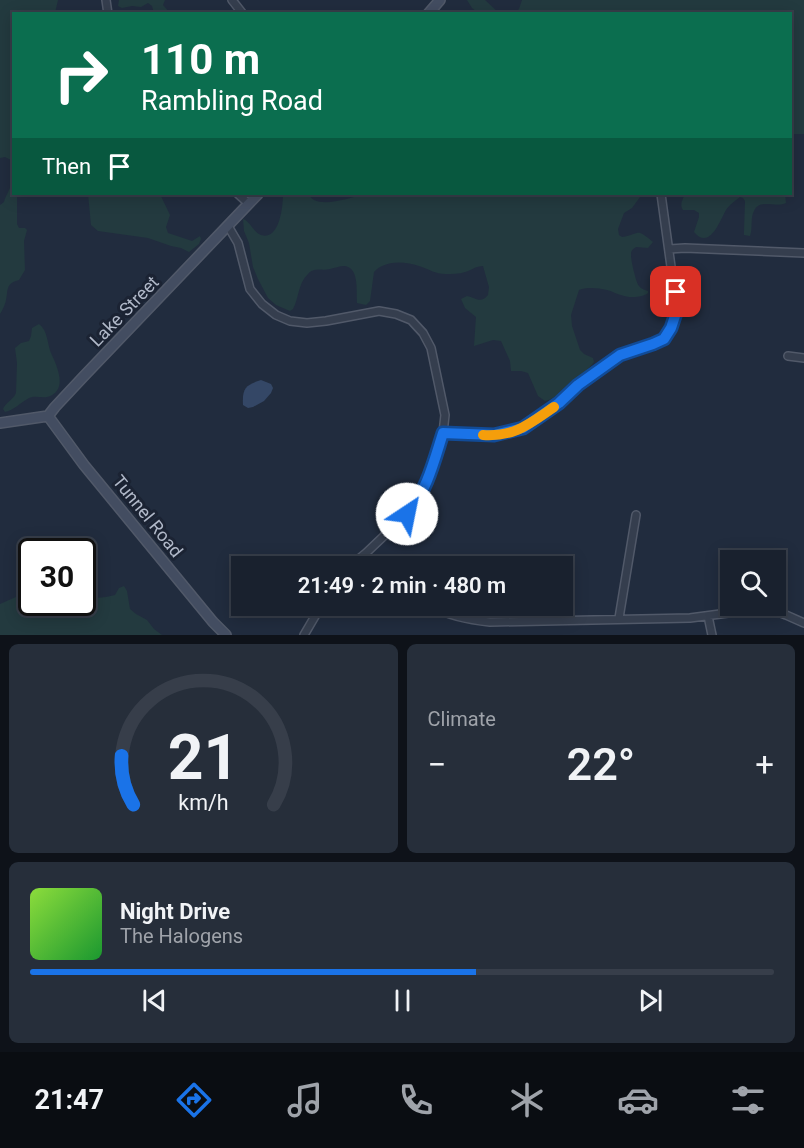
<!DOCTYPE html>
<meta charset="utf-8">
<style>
:root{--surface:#19212e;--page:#262e3a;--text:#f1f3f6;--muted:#9fa3aa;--line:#373e4a;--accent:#1a73e8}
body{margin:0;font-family:Roboto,sans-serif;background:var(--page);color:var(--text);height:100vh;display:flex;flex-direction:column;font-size:22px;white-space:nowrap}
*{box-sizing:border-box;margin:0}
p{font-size:20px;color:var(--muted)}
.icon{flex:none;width:33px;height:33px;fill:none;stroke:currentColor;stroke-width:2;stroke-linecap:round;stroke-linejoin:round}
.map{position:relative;height:635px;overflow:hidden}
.sheet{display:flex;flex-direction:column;gap:9px;padding:9px;background:#0e1219;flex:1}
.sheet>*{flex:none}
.top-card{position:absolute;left:12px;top:12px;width:780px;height:183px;border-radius:0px;box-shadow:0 3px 15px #0003,0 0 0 2px var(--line);background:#0b6e4f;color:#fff;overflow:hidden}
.tools{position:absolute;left:720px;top:550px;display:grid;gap:12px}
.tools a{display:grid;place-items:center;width:66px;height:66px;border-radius:0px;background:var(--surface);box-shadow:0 3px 15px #0003,0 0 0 2px var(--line);font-size:30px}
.speed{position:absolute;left:18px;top:538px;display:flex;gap:12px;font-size:30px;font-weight:700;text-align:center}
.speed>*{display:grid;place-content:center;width:78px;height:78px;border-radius:50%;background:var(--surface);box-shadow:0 3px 15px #0003,0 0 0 2px var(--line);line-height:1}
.speed .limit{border:3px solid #111;border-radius:9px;background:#fff;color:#111}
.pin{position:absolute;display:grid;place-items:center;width:51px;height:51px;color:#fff;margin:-26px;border-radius:12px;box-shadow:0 3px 9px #0006}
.me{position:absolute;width:66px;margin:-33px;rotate:34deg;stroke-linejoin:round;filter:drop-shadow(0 0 4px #0008)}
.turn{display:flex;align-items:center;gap:21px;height:126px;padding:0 30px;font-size:27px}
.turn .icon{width:78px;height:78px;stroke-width:2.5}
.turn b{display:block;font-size:42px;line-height:51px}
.then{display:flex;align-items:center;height:57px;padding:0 30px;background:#0003;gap:12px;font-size:22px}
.big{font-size:45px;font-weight:600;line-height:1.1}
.sheet .widget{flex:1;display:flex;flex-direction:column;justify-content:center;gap:9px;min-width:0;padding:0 21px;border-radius:9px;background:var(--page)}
.sheet .dial{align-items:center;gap:0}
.dial svg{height:156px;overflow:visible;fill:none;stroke:var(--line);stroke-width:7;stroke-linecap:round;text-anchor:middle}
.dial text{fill:var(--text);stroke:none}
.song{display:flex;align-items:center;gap:18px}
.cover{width:72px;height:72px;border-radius:9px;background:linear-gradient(135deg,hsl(90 70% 55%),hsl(130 70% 35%))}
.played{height:6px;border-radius:3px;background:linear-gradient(90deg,var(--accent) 60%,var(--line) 60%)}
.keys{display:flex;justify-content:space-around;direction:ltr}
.heat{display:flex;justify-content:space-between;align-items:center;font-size:33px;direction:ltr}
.sheet .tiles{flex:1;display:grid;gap:9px;grid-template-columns:1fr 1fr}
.widget:last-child{grid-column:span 2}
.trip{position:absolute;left:231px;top:556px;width:342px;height:60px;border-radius:0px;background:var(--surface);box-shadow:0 3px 15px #0003,0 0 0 2px var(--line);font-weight:600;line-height:60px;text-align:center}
.menu{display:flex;height:96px;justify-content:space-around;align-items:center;background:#0a0d12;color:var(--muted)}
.menu .icon{width:42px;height:42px}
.menu .selected{color:var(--accent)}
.menu b{font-size:27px;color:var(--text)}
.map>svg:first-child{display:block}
.green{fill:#233a3f}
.water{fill:#344766}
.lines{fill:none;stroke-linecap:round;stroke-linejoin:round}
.street-casing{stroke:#515969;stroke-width:10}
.secondary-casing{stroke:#515969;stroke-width:12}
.street{stroke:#353e4e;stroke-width:7}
.secondary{stroke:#434d61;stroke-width:9}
.route-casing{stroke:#114b97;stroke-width:15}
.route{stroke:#1a73e8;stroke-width:10}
.slow{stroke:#f59e0b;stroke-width:10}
.labels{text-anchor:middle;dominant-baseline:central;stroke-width:6;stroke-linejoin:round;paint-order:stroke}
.street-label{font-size:18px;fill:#b1b9c9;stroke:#1b2333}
</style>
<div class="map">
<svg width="804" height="635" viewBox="0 0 804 635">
<rect width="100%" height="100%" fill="#212c3e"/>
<path class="green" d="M 0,0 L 58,0 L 55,13 L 14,14 L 13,161 L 5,157 L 0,158 Z
M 119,0 L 165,0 L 163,5 L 170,13 L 154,13 L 152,6 L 148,3 L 141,7 L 132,6 L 122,8 L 118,6 Z
M 467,0 L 485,0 L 499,13 L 478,13 L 472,8 Z
M 522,0 L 804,0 L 804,134 L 791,134 L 790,14 L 690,14 L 684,12 L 681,14 L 515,13 L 519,9 Z
M 13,174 L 14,194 L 17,194 L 17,224 L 19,228 L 25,228 L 27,230 L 24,241 L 25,270 L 19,280 C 0,285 13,295 0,314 L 0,205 L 4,202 C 5,197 7,195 9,190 C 12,185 10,179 13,174 Z
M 88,194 L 160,194 L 170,215 L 166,227 L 168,233 L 192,241 L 200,236 L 201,239 L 199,244 L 189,252 L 181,248 L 171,246 L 148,238 L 98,231 L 91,225 Z
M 283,194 L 307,194 C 309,195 312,199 314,200 C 326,206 352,198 362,194 L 647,194 L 640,197 L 632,208 L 624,213 L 618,229 L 619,235 L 622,237 C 641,234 635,227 653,242 L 648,248 L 636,247 C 632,250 631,250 631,256 C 631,260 636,283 639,286 C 641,289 645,290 648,291 L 648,293 C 642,298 628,298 621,295 C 616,294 612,291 607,290 C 598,288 587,287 579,290 L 571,315 L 572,326 L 580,350 L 584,354 L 593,358 L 594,362 C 587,371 580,375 572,381 C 562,388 557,399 545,401 L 538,396 L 528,373 L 521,371 L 511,371 L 510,361 L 501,341 L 493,340 L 474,346 L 476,317 L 465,308 L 461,299 L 467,296 C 476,298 481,304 488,295 L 489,287 L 483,266 C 476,266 472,270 465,272 C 459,274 452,274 446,274 C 435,274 429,269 419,266 C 404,261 385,260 374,272 L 370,301 L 366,305 L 357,303 C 356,293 360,267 344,266 C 339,266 335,268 330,269 C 322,271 314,267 308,274 C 298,283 299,298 293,309 L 290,311 L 276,305 L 268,298 L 258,279 L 253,267 L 249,243 L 244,231 L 243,219 C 251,222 253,232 261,235 C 280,241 283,205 283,194 Z
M 685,194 L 785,194 L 786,203 C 776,208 760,198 754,211 C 750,218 753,228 750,236 L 744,235 L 744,231 L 745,201 L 743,198 L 740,197 C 735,201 729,205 726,210 C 720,220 710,251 694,232 L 699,217 L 699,213 L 694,210 L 683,210 C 679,204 683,199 685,194 Z
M 39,324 C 48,331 47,343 51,353 C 57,366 69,391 47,397 C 41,398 35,395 29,398 C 20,403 14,410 5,412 L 3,409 C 6,402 13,400 16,393 L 17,363 L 15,348 L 21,343 L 29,341 L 31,336 L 32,328 Z
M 31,585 L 32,603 L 82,603 L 83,595 C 92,599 104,598 115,595 L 119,588 L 124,586 L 127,591 L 130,609 L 136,614 L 147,620 L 154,629 L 162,635 L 0,635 L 0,604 L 18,596 Z"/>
<path class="water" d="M 261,380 L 271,384 L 273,388 L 271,393 L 264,401 L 253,407 L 248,408 L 243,405 C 242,388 246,385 261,380 Z"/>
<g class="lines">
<g class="street-casing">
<path id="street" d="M 106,0 L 108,14
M 232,0 L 243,14
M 238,194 L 248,203
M 228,226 L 238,243 L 250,289 L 262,304 L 276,315 L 290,321 L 307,323 L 326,321 L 379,311 L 396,314 L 411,320 L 423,333 L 431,348 L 445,415 L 443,433 L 424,489 L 416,504 L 407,514 L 366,553 L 349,567
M 669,249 L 685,248 L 804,253
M 788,356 L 804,358
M 443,433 L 494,435 L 523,428 L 559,403 L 578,385 L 620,355 L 653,344 L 664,339 L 671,328 L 677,310 L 661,194
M 366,553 L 378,567
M 431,606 C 449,616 469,620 490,622 L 690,618 L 758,609 L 771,609 L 786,615 L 804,623
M 708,616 L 712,635
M 619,618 L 636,515
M 304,635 L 321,606"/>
</g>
<g class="secondary-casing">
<path id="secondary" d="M 428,14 L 440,0
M 48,416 L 84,465 L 213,622 L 226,635
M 0,423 L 48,416 L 55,407 L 84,376 L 258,194"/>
</g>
<use href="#street" class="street"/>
<use href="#secondary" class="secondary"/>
</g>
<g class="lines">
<g class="route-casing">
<path id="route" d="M 407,514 C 427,491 434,461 443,433 L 494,435 L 523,428 L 559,403 L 578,385 L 620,355 L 653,344 L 664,339 L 671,328 L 677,310 L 676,292"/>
</g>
<use href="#route" class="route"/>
<path class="slow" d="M 483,435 C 515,437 529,424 554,407"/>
</g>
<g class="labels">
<g class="street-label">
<text transform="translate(124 311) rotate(-46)">Lake Street</text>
<text transform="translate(148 516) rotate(51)">Tunnel Road</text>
</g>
</g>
</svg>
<div class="tools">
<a><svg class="icon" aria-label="search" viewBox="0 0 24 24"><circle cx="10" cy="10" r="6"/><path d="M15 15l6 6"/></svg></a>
</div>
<div class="speed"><div class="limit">30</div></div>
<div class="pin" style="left:676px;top:292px;background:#d93025"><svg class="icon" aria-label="arrive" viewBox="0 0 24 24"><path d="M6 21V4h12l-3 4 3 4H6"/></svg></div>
<svg class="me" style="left:407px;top:514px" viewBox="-20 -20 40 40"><circle r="19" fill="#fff"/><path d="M0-13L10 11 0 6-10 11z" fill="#1a73e8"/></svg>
<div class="trip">21:49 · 2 min · 480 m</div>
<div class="top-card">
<div class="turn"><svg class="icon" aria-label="right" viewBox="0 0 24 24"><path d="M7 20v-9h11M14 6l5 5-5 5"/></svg><div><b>110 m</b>Rambling Road</div></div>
<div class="then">Then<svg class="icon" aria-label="arrive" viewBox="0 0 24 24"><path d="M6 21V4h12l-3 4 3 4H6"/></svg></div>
</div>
</div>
<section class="sheet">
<div class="tiles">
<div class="widget dial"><svg viewBox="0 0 100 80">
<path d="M14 69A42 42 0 1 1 86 69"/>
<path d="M14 69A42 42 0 0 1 8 44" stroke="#1a73e8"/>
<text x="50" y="56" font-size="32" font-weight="700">21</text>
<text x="50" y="72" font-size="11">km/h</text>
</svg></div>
<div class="widget"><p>Climate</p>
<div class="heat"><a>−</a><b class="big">22°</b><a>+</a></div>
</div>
<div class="widget">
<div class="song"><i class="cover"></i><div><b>Night Drive</b><p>The Halogens</p></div></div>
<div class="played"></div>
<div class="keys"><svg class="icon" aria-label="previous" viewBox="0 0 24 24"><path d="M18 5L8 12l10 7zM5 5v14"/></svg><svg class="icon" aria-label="pause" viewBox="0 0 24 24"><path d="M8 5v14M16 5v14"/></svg><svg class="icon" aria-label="next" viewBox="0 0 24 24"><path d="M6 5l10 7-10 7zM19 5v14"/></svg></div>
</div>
</div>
</section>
<nav class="menu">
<b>21:47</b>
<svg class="icon selected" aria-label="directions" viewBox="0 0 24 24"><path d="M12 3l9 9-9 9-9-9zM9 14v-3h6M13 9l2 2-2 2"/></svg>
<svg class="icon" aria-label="music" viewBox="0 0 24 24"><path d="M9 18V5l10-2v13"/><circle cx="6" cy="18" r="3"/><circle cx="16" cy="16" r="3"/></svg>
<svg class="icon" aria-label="phone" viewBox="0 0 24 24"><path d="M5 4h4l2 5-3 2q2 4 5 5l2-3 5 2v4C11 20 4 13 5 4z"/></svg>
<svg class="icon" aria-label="climate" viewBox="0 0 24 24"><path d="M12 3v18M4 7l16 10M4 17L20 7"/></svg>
<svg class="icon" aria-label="car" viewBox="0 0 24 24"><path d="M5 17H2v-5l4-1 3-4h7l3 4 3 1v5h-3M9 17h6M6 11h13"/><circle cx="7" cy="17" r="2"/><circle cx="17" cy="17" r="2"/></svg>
<svg class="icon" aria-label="filters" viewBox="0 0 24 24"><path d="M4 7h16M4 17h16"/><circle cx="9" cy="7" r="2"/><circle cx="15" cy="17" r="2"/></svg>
</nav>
